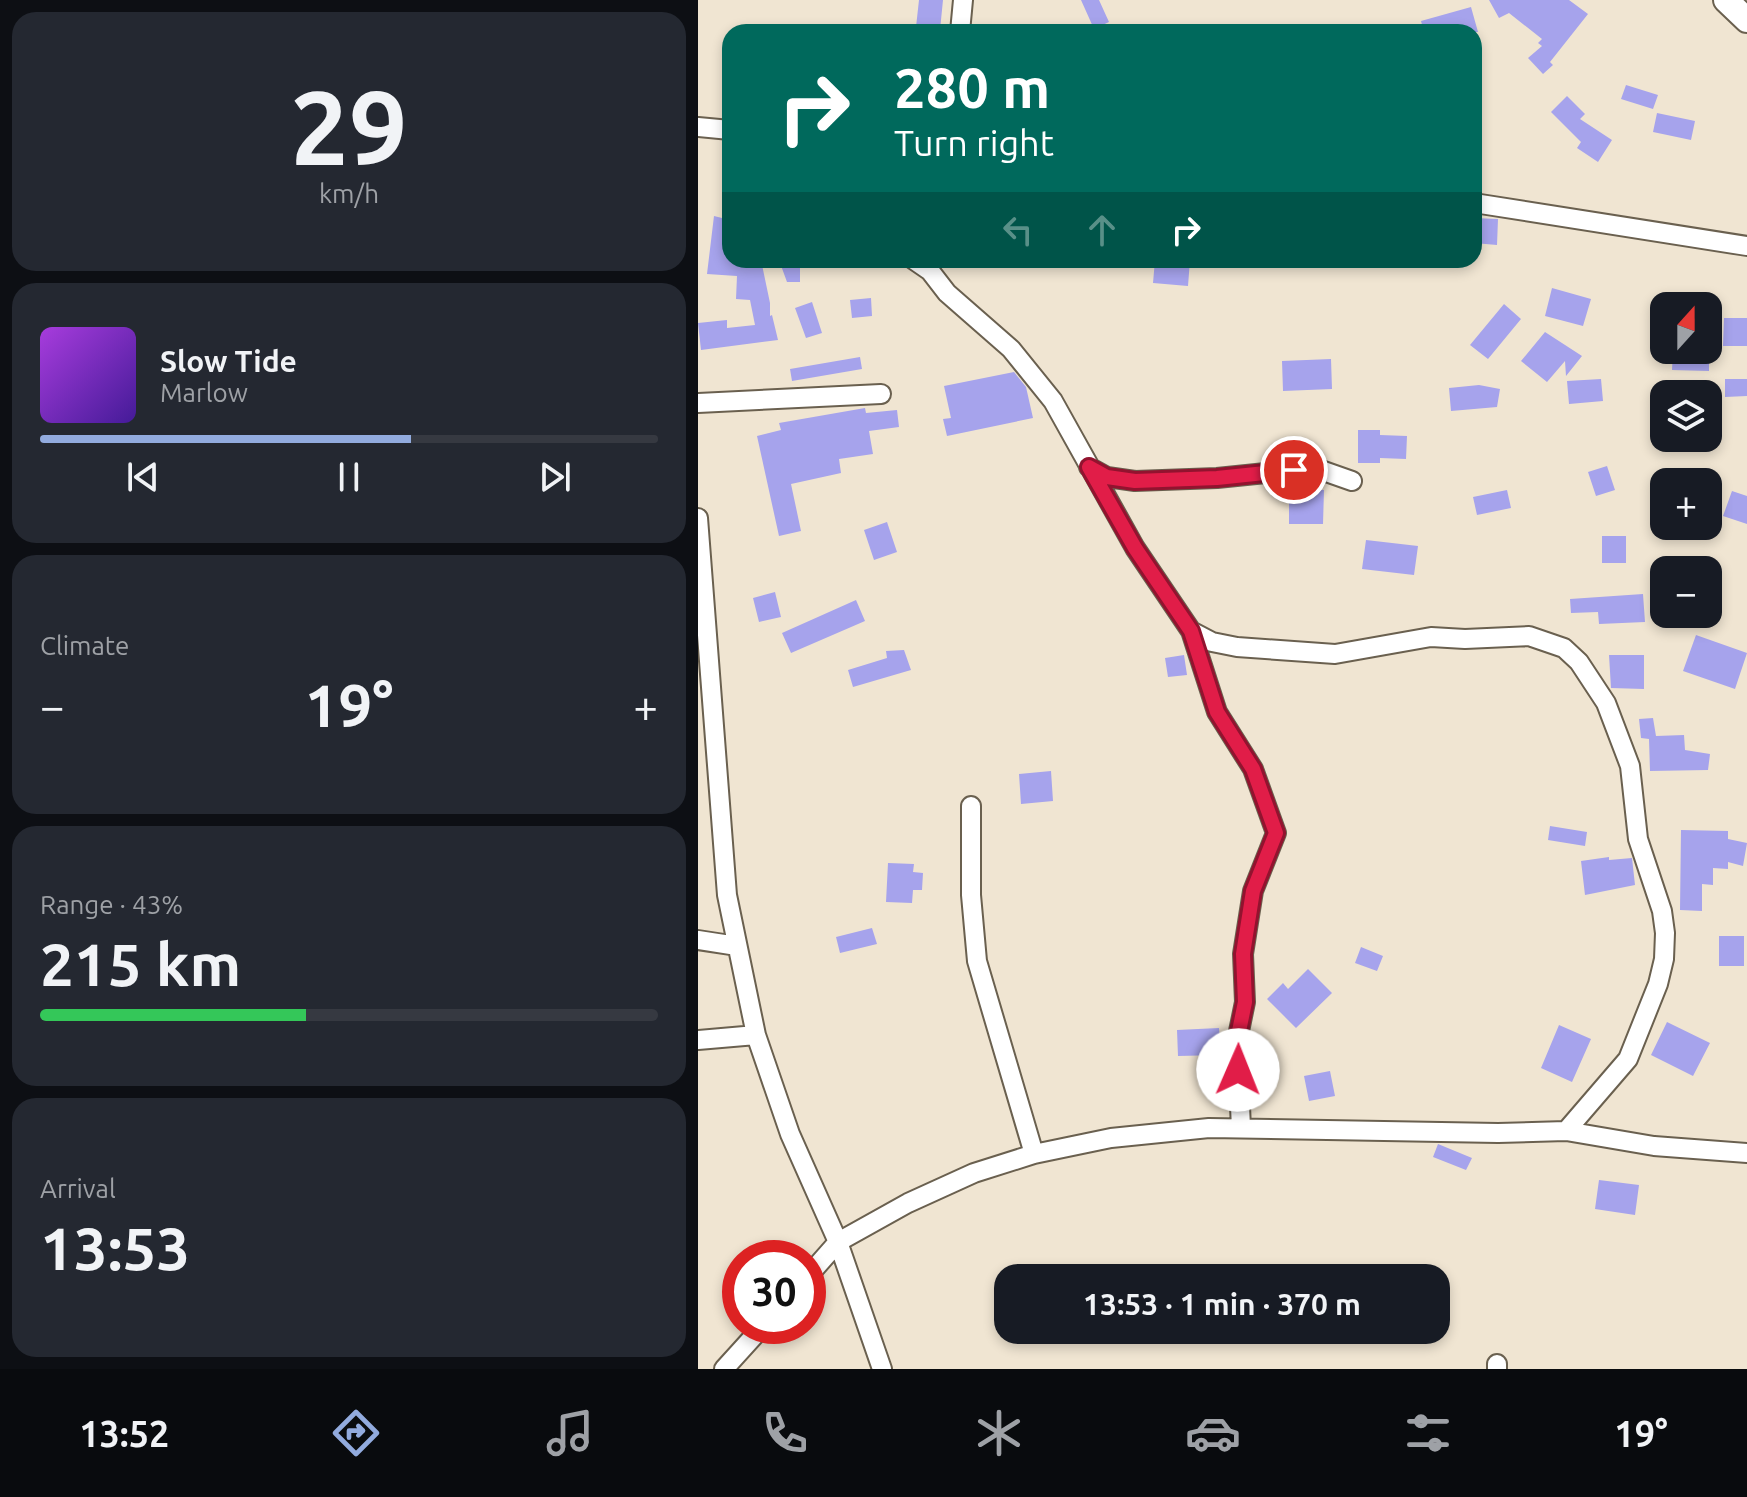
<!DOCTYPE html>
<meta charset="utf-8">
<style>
:root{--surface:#171b24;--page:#242831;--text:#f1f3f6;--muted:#9ea1a6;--line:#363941;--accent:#92abde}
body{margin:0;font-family:Ubuntu,sans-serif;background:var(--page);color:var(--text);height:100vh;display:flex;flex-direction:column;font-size:30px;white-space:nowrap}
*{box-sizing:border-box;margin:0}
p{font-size:26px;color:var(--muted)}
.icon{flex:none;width:44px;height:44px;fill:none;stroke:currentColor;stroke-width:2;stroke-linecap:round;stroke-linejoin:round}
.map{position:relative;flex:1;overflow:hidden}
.drawer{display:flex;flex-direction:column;gap:12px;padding:12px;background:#0d0f14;width:698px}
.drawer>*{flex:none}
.banner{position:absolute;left:24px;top:24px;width:760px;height:244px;border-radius:24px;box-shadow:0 4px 12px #0003;background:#00695c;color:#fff;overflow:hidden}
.needle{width:52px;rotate:21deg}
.tools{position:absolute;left:952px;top:292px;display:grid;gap:16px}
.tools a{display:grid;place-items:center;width:72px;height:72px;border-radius:16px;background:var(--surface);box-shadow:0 4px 12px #0003;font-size:40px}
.speed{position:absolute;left:24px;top:1240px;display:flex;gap:16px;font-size:40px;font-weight:700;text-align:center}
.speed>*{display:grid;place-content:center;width:104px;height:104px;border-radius:50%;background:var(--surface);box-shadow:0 4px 12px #0003;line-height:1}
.speed .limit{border:12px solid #d22;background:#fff;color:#111}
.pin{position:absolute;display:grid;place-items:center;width:68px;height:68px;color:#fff;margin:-34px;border:4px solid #fff;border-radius:50%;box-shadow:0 2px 8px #0007}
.me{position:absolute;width:88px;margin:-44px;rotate:1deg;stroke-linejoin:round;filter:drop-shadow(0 0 6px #0008)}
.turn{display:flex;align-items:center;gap:28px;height:168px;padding:0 40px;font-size:36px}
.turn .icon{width:104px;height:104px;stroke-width:2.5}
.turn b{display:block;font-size:56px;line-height:68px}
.lanes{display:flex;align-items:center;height:76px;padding:0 40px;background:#0003;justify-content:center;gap:40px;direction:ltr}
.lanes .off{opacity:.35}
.big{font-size:60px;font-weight:600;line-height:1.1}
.drawer .card{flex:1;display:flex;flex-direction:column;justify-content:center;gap:12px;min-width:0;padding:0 28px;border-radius:24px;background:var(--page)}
.drawer .dial{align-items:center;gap:0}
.dial b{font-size:104px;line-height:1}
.song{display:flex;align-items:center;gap:24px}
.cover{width:96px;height:96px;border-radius:12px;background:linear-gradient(135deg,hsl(280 70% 55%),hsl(260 70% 35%))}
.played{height:8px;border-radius:4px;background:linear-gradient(90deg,var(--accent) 60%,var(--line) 60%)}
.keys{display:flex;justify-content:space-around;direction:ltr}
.heat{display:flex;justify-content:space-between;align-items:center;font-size:44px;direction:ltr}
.charge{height:12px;border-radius:6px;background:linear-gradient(90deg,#34c759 43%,var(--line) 0)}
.trip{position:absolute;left:296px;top:1264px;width:456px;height:80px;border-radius:24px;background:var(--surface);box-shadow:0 4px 12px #0003;font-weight:600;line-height:80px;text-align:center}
.tabs{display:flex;height:128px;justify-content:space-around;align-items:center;background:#090b0e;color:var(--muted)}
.tabs .icon{width:56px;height:56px}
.tabs .on{color:var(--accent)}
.tabs b{font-size:36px;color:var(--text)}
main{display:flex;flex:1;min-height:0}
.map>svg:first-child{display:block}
.building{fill:#a6a3ec}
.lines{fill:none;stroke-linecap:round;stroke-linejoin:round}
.minor-casing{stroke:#6a604f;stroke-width:22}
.major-casing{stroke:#6a604f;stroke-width:28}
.minor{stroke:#fff;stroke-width:18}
.major{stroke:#fff;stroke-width:24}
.route-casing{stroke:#92132f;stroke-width:20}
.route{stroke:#e11d48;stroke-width:14}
</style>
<main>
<section class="drawer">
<div class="card dial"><b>29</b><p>km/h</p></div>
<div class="card">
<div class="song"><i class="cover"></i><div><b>Slow Tide</b><p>Marlow</p></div></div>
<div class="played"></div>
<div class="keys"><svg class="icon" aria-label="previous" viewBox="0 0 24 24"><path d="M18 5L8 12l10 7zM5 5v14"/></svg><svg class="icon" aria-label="pause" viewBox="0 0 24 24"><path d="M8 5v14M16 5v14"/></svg><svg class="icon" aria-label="next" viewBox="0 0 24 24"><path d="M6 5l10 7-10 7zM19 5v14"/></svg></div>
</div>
<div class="card"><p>Climate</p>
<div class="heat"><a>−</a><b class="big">19°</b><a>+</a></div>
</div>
<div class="card"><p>Range · 43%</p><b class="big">215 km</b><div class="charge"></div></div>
<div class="card"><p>Arrival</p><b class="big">13:53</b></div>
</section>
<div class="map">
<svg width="1049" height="1369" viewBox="0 0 1049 1369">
<rect width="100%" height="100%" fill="#f0e5d2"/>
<path class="building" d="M 221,0 L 245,0 L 242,30 L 218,27 Z
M 383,0 L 401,0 L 411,22 L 396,29 Z
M 791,0 L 871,0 L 890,14 L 852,62 L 855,65 L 845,74 L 830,58 L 844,46 L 840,43 L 844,39 L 811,13 L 801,18 Z
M 773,7 L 780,32 L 726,32 L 723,21 Z
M 928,85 L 960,95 L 955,109 L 923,99 Z
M 869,96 L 887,114 L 882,119 L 914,140 L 900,162 L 879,148 L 883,142 L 853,112 Z
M 959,113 L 997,121 L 993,140 L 955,132 Z
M 16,216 L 32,220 L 27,240 L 31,240 L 30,260 L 63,260 L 72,303 L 72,316 L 74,315 L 80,340 L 3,350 L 0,323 L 29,320 L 29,328 L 57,325 L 52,300 L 38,299 L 39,276 L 9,274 Z
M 776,218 L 800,219 L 799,245 L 776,243 Z
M 81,260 L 102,260 L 102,282 L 89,282 Z
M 457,260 L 492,260 L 490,286 L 455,283 Z
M 854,288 L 893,299 L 885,326 L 847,316 Z
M 173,298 L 174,316 L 154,318 L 152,300 Z
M 114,302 L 124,333 L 108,338 L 97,308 Z
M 806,304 L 823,319 L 790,359 L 772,345 Z
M 1026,318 L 1049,318 L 1049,346 L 1025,346 Z
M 847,332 L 884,356 L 868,376 L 867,361 L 849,382 L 823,361 Z
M 975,350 L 1011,350 L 1011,371 L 974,370 Z
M 162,357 L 164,369 L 94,381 L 92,369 Z
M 633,359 L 634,389 L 585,391 L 584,361 Z
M 316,372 L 328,387 L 335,418 L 249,436 L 245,419 L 253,418 L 246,386 Z
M 903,379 L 905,401 L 871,404 L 869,381 Z
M 1027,379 L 1049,379 L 1049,396 L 1027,397 Z
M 781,385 L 802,389 L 799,407 L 753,411 L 751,388 Z
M 167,408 L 168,413 L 199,410 L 201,427 L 171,431 L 175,454 L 141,459 L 143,473 L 93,484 L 103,531 L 81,536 L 59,436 L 83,430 L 81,423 Z
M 660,430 L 682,430 L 682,435 L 709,436 L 708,459 L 682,458 L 682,463 L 660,463 Z
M 909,466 L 917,490 L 898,496 L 890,472 Z
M 591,489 L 626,490 L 625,524 L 591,524 Z
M 809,490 L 813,508 L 779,515 L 775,497 Z
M 1034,491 L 1049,496 L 1049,524 L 1025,516 Z
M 189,522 L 199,552 L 176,560 L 166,530 Z
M 904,536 L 928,536 L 928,563 L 904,563 Z
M 668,540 L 720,546 L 716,575 L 664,569 Z
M 77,592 L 83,617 L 61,622 L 55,598 Z
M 945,594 L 947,622 L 901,624 L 900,612 L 873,613 L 872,599 Z
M 158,600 L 167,621 L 93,653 L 84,633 Z
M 998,635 L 1049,653 L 1037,689 L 985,671 Z
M 206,650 L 213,670 L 155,687 L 150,670 L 189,658 L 188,651 Z
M 486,655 L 489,675 L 470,677 L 467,658 Z
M 911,655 L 946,655 L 946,689 L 913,688 Z
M 955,718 L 958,736 L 986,735 L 987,750 L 1012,754 L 1010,770 L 952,771 L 951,739 L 943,738 L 941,719 Z
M 353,771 L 355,801 L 323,804 L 321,774 Z
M 852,826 L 889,832 L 887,846 L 850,840 Z
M 983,830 L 1030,831 L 1030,839 L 1049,843 L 1045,866 L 1030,862 L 1030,869 L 1015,868 L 1015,885 L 1004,884 L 1004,911 L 982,910 Z
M 911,857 L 911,860 L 934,858 L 937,885 L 887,895 L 883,861 Z
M 190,863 L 216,864 L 215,872 L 225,873 L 224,890 L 215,890 L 214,903 L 188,902 Z
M 174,928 L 179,944 L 142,953 L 138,937 Z
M 1021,936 L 1046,936 L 1046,966 L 1021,966 Z
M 663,947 L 685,956 L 679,971 L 657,963 Z
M 610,969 L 634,993 L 598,1028 L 569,999 L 585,983 L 590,989 Z
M 969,1022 L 1012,1043 L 995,1076 L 953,1055 Z
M 861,1025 L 893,1039 L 874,1082 L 843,1068 Z
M 521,1028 L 523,1055 L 480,1056 L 479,1030 Z
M 632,1071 L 637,1096 L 611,1101 L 606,1076 Z
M 740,1144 L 774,1158 L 768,1170 L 735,1157 Z
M 901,1180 L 941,1185 L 937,1215 L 897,1209 Z"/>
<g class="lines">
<g class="minor-casing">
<path id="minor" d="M 262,32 L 265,0
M 0,127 L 32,130
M 776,203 L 1049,246
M 216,260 L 232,271 L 249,293 L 313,349 L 355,401 L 437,548 L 493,631 L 514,642 L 539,647 L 637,654 L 733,637 L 767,639 L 831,636 L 866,648 L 881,662 L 908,703 L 932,766 L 940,839 L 964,911 L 967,933 L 966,959 L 960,984 L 930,1059 L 868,1131
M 0,403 L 183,394
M 391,467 L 409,477 L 437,481 L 519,478 L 617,468 L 654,481
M 0,518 L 29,895 L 58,1035 L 92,1134 L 140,1242 L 184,1369
M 493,631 L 519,712 L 555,769 L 578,833 L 555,891 L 545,954 L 547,1002 L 539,1041 L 543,1128
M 273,806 L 273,895 L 279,961 L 336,1154
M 0,940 L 39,946
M 0,1040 L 58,1035
M 110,1276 L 140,1242 L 210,1203 L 276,1173 L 336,1154 L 413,1138 L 511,1128 L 800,1133 L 868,1131 L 956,1146 L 1049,1153
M 799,1364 L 799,1369
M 26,1369 L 65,1326"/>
</g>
<g class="major-casing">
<path id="major" d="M 1028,0 L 1049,20"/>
</g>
<use href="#minor" class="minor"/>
<use href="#major" class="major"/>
</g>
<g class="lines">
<g class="route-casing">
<path id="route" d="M 540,1070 L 539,1041 L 547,1002 L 545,954 L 555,891 L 578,833 L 555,769 L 519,712 L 493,631 L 437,548 L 391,467 L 409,477 L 437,481 L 519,478 L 596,470"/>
</g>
<use href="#route" class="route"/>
</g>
</svg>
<div class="tools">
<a><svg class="needle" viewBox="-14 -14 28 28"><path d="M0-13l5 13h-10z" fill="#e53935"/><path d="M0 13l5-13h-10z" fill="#9ea1a6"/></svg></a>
<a><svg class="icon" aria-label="layers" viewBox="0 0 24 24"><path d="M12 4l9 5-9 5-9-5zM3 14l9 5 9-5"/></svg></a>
<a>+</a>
<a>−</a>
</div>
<div class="speed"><div class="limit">30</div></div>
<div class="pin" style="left:596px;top:470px;background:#d93025"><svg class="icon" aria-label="arrive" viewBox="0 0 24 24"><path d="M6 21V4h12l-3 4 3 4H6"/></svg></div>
<svg class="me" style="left:540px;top:1070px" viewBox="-20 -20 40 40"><circle r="19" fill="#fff"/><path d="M0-13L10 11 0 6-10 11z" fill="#e11d48"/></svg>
<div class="trip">13:53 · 1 min · 370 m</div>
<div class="banner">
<div class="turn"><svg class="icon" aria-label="right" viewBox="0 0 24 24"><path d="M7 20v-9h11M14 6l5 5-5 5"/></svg><div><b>280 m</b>Turn right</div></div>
<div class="lanes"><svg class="icon off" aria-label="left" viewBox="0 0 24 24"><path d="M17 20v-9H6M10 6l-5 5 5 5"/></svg><svg class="icon off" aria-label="ahead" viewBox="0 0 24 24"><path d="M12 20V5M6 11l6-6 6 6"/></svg><svg class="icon" aria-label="right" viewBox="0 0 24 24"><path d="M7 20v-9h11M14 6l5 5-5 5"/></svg></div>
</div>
</div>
</main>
<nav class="tabs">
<b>13:52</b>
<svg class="icon on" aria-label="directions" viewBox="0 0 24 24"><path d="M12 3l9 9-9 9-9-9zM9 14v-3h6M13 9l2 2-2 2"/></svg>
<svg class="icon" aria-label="music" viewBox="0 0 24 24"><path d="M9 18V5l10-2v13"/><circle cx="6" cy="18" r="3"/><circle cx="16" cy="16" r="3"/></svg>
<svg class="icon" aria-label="phone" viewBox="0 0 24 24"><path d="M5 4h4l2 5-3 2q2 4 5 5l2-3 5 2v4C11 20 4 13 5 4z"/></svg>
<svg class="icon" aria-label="climate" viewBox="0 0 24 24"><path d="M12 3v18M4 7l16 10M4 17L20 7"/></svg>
<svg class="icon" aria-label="car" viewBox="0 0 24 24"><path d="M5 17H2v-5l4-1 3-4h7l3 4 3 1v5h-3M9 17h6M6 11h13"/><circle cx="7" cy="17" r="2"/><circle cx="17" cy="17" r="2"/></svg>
<svg class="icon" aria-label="filters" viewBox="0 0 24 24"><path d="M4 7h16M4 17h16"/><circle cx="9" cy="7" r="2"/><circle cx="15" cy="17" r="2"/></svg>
<b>19°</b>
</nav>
